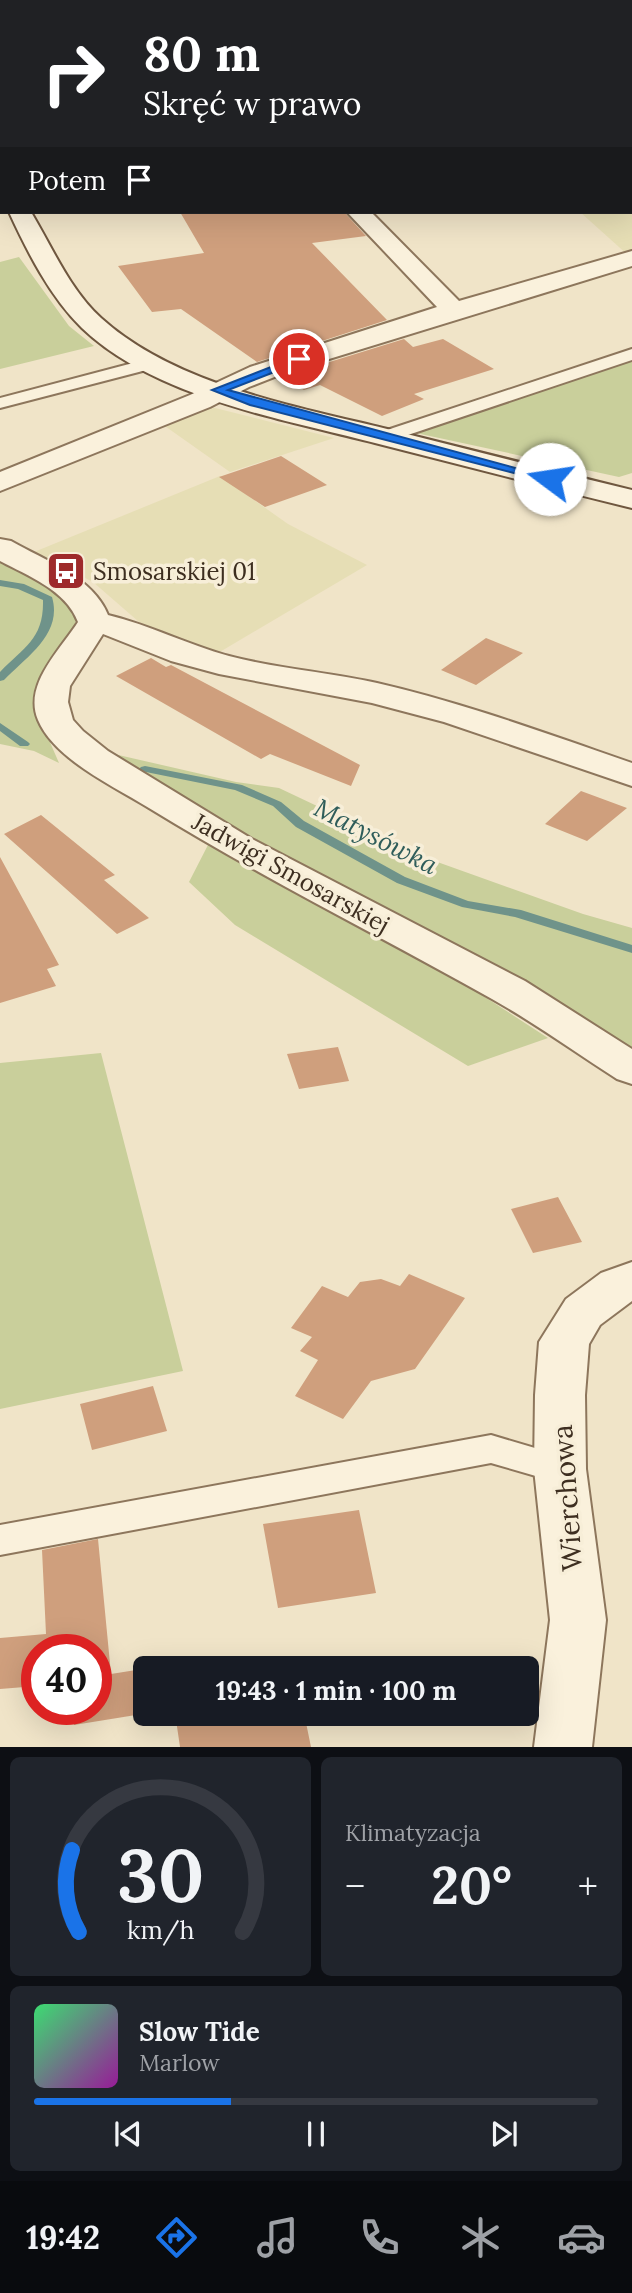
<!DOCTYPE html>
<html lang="pl">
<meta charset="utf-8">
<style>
:root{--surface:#171b24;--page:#20242c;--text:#f1f3f6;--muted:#9ea1a6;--line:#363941;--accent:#1a73e8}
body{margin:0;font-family:Lora,serif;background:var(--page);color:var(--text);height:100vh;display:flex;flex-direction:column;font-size:26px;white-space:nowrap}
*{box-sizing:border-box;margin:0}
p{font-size:23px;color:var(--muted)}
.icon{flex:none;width:38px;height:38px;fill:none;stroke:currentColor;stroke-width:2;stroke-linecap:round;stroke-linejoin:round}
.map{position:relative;height:1747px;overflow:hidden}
.details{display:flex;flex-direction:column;gap:10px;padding:10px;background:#0d0f14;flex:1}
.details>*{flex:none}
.top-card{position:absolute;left:0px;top:0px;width:634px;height:214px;box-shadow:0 7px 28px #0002;background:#202124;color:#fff;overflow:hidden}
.speed{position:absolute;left:21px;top:1634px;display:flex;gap:14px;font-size:35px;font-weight:700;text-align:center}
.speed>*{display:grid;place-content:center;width:91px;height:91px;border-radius:50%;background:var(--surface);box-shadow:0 7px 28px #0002;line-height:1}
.speed .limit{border:10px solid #d22;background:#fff;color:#111}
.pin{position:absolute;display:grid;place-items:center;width:60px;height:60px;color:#fff;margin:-30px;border:4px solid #fff;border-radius:50%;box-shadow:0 2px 7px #0007}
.me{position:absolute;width:77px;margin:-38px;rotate:284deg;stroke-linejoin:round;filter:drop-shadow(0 0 5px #0008)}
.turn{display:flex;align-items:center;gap:24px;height:147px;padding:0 28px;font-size:32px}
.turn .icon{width:91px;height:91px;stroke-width:2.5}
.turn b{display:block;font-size:49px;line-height:60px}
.then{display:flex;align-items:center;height:66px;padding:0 28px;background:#0003;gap:14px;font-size:26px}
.big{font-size:52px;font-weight:700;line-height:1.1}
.details .tile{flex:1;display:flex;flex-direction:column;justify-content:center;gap:10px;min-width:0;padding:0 24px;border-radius:10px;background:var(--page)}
.details .dial{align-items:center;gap:0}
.dial svg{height:182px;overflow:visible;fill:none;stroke:var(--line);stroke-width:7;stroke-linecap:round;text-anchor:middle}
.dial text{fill:var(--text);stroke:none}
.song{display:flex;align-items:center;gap:21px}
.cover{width:84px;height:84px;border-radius:10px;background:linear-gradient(135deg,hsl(140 70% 55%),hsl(300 70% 35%))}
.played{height:7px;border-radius:4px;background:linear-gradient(90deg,var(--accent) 35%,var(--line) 35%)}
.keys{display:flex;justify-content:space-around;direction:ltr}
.heat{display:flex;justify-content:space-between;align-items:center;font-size:38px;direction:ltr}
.details .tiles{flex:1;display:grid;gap:10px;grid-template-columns:1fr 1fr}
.tile:last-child{grid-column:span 2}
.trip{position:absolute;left:133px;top:1656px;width:406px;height:70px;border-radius:10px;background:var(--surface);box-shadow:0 7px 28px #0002;font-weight:700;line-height:70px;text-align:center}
.tabs{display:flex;height:112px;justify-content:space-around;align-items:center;background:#090b0e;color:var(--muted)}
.tabs .icon{width:49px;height:49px}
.tabs .current{color:var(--accent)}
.tabs b{font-size:32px;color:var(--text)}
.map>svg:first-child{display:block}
.farmland{fill:#e6deb5}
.green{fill:#c9cf9b}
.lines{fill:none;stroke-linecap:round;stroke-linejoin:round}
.stream{fill:#6f938a;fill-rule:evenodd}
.building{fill:#cf9f7d}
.lane-casing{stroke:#8d765c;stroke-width:4}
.street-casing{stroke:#8d765c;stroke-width:4}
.secondary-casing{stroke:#6f573f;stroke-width:4}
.lane{fill:#faf1dc;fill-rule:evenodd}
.street{fill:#faf1dc;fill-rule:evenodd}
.secondary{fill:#faf1dc;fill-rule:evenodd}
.route{fill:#1a73e8;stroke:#114b97;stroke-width:2}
.labels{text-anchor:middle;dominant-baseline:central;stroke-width:7;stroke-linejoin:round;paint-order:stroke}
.poi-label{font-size:24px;fill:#3d2e20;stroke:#f7eed8;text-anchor:start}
.street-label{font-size:24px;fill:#3d2e20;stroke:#f7eed8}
.water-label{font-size:26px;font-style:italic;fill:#2f5d5a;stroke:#f7eed8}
.near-street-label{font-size:28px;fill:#3d2e20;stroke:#f7eed8}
</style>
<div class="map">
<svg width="632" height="1747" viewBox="0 0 632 1747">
<rect width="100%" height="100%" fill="#f0e4c8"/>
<path class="farmland" d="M 632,111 L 632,255 L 629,256 L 580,212 L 632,212 Z
M 207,406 L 334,438 L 230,472 L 162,424 Z
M 220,476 L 288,524 L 367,565 L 213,656 L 154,635 L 93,582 L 34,552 Z"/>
<path class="green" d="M 19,257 L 69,326 L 94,346 L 0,369 L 0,262 Z
M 632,361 L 632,473 L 619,477 L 416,433 Z
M 0,555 L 61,591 L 78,613 L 46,733 L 59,763 L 34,751 L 0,744 Z
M 114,754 L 236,782 L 279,788 L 429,859 L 583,914 L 632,928 L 632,1054 L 495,967 L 192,805 Z
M 209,843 L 420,955 L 548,1038 L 468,1066 L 235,925 L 189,882 Z
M 101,1053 L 183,1371 L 0,1409 L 0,1063 Z"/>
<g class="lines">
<path class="stream" d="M 0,580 L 24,584 L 52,597 C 63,634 26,657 4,680 L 0,681 L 0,672 C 24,647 44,639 43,600 L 18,589 L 0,586 Z
M 0,723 L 28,742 L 30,744 L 28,746 L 20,746 L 0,731 Z
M 145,766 L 242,785 L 281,802 L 304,821 L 405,877 L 468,901 L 521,910 L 632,945 L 632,953 L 515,917 L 462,907 L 397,883 L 296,827 L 273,806 L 235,790 L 141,771 L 139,769 L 141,767 Z"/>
</g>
<path class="building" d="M 180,212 L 344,212 L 366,236 L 312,243 L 387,320 L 257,362 L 181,309 L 152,312 L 118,266 L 204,253 Z
M 404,339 L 413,347 L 443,339 L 494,369 L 414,394 L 424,399 L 382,416 L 320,385 L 304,390 L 281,377 Z
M 281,456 L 327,485 L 265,507 L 219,477 Z
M 486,638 L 523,653 L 476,685 L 441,670 Z
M 151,658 L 166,667 L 171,665 L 360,765 L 351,786 L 270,754 L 261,759 L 116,676 Z
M 581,791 L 627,808 L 587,841 L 545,824 Z
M 41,815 L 115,875 L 104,880 L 149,918 L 117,934 L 4,834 Z
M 0,857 L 59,965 L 47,969 L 56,986 L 0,1003 Z
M 338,1047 L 349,1081 L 299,1089 L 287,1054 Z
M 558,1197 L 582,1242 L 533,1253 L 511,1209 Z
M 409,1274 L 465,1298 L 415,1369 L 371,1381 L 343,1419 L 295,1396 L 318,1360 L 300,1351 L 312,1337 L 291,1328 L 322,1286 L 348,1297 L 360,1282 L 381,1279 L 400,1286 Z
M 153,1386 L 167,1431 L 92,1450 L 80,1404 Z
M 359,1510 L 376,1593 L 278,1608 L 263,1524 Z
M 98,1539 L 111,1674 L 136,1670 L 142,1714 L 74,1725 L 73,1710 L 96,1710 L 96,1650 L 37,1650 L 37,1686 L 0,1689 L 0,1638 L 46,1634 L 42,1550 Z
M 175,1713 L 304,1713 L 311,1747 L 180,1747 Z"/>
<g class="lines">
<g class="lane-casing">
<path id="lane" d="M 0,73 L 2,73 L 2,81 L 0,81 Z
M 0,104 L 2,104 L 2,112 L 0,112 Z
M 0,187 L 2,187 L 2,195 L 0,195 Z
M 632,349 L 632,360 L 390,441 L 378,441 L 375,437 L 378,433 Z
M 152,358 L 158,359 L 160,363 L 158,367 L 0,408 L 0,398 Z
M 491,1435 L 572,1459 L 577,1469 L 572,1479 L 560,1483 L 491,1463 L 0,1555 L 0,1525 Z"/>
</g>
<g class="street-casing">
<path id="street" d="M 203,0 L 223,0 L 224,2 L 204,2 Z
M 347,212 L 371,212 L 459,301 L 632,251 L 632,266 L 290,371 L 249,387 L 210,407 L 0,491 L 0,472 L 190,395 L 250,367 L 437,307 Z
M 0,539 L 11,541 C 44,560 93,577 108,615 C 150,625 188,645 229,656 C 278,669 328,672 377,683 C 464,703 548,734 632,763 L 632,786 L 444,722 L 372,703 L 219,674 L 171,661 L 103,634 L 70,686 L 68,702 L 73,720 L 83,731 L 108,751 L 252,839 L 525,981 L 632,1049 L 632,1084 L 617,1079 C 576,1053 535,1023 492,999 C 378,935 261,877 149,808 C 115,787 54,759 38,720 C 23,685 60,650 78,622 C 66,590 28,576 0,561 Z
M 632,1262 L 632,1301 L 600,1325 L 589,1344 L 585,1395 L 586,1469 L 606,1620 L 592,1747 L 534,1747 L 550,1620 L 534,1469 L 535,1395 L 539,1342 L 566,1299 L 601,1273 Z"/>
</g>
<g class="secondary-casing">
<path id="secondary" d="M 61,0 L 79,0 L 79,2 L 61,2 Z
M 0,119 L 2,119 L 0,136 Z
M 0,165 L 2,166 L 2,183 L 0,182 Z
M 9,212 L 31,212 C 52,247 70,290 101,318 C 176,386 299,407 395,431 C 474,451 553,471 632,490 L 632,508 C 546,487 461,465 375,443 C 281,419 154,397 82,328 C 50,297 27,251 9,212 Z"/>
</g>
<use href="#lane" class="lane"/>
<use href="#street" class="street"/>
<use href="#secondary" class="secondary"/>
</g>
<path class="route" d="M 299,356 L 305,359 L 303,361 L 228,390 L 556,479 L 545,481 L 250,405 L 212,390 Z"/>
<defs>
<g id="bus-square" transform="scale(2.0125)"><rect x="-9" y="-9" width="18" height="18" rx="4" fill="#9e2a2b" stroke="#f7eed8"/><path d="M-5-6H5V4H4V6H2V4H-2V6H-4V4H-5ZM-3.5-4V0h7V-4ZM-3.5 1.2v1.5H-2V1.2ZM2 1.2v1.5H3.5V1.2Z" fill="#fff"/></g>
</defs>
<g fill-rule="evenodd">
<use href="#bus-square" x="66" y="571"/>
</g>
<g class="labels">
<g class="poi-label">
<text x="93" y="571">Smosarskiej 01</text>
</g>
<g class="street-label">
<text transform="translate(291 873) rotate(29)">Jadwigi Smosarskiej</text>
</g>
<g class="water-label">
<text transform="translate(376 836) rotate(27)">Matysówka</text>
</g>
<g class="near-street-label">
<text transform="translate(567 1498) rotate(-94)">Wierchowa</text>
</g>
</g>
</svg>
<div class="speed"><div class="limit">40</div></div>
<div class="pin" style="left:299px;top:359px;background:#d93025"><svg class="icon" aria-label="arrive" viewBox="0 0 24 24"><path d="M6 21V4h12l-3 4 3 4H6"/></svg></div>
<svg class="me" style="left:550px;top:479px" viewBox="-20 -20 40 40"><circle r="19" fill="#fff"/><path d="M0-13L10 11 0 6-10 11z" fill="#1a73e8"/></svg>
<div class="trip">19:43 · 1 min · 100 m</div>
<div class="top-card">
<div class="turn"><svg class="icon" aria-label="right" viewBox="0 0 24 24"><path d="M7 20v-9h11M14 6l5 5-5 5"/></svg><div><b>80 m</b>Skręć w prawo</div></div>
<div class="then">Potem<svg class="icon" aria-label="arrive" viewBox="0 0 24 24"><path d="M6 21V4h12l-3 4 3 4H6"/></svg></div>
</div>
</div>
<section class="details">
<div class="tiles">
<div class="tile dial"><svg viewBox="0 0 100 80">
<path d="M14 69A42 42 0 1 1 86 69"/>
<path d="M14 69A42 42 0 0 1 11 33" stroke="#1a73e8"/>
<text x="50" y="56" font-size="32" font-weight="700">30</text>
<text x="50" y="72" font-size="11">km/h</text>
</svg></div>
<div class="tile"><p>Klimatyzacja</p>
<div class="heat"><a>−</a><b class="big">20°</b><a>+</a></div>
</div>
<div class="tile">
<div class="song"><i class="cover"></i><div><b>Slow Tide</b><p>Marlow</p></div></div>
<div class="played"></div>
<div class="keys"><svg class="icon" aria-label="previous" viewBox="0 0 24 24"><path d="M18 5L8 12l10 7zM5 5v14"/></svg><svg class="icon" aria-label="pause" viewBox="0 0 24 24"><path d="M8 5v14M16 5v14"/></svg><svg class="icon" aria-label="next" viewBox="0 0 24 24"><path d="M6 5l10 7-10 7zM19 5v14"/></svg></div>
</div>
</div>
</section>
<nav class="tabs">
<b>19:42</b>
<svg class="icon current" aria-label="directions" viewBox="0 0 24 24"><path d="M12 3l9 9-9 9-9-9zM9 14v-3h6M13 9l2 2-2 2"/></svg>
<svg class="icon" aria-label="music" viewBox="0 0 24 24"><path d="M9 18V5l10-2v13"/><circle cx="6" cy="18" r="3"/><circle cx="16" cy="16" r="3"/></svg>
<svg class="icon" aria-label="phone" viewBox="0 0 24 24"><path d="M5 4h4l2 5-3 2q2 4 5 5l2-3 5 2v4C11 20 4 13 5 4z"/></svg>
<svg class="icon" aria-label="climate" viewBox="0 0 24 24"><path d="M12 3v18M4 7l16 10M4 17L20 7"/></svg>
<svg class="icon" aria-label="car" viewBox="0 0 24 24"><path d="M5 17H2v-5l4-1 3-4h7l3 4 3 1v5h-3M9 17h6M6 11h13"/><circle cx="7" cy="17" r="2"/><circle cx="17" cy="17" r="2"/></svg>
</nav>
